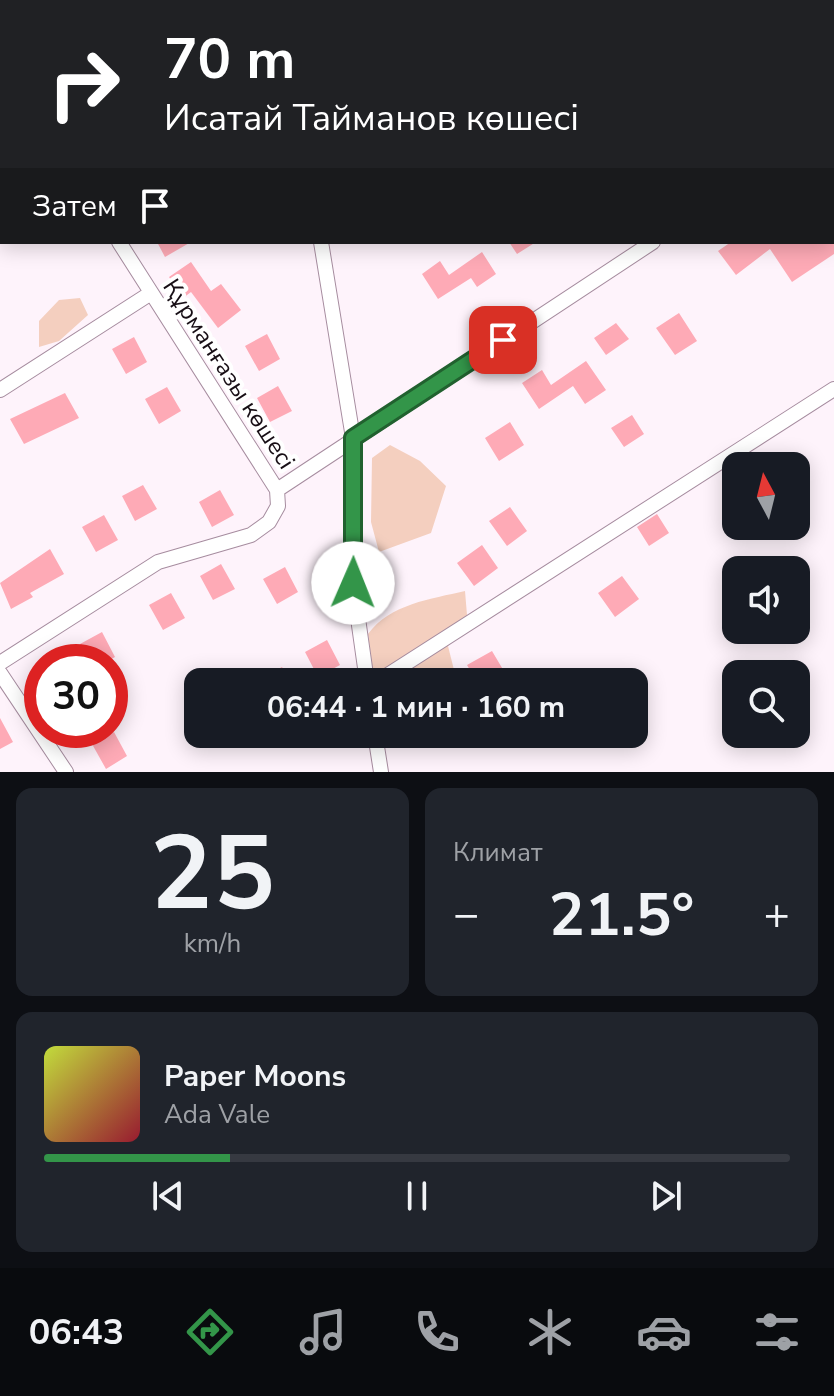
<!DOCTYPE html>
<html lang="ru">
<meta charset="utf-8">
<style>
:root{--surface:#171b24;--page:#20242c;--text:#f1f3f6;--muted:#9ea1a6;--line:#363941;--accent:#339549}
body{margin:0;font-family:"Nunito Sans",sans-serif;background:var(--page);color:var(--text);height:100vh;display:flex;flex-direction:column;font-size:30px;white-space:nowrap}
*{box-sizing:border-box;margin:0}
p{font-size:26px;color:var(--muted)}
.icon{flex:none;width:44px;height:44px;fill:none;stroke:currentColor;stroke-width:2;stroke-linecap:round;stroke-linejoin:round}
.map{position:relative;height:772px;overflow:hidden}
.sheet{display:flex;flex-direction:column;gap:16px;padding:16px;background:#0d0f14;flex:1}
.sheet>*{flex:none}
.hud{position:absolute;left:0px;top:0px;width:834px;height:244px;box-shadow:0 4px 20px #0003;background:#202124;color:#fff;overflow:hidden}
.needle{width:52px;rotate:353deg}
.buttons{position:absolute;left:722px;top:452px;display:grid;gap:16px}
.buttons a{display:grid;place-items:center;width:88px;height:88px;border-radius:16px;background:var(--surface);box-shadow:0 4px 20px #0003;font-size:40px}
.speed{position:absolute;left:24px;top:644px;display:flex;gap:16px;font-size:40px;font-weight:700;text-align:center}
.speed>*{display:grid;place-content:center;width:104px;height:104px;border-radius:50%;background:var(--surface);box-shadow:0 4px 20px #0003;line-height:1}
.speed .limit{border:12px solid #d22;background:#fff;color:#111}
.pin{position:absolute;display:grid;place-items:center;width:68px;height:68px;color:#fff;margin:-34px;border-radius:16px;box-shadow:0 4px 12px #0006}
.me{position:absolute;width:88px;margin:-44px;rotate:1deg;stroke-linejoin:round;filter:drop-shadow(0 0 6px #0008)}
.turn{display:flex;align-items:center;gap:28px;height:168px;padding:0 32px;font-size:36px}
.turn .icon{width:104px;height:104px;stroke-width:2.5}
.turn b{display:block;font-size:56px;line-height:68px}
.then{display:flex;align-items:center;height:76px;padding:0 32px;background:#0003;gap:16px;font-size:30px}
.big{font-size:60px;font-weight:700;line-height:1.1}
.sheet .widget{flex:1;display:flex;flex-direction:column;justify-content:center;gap:12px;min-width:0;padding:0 28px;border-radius:16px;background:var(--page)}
.sheet .dial{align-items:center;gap:0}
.dial b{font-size:104px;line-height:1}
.song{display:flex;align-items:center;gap:24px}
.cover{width:96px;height:96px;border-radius:12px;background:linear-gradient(135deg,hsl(70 70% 55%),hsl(350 70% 35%))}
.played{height:8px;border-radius:4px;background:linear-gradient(90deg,var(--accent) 25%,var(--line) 25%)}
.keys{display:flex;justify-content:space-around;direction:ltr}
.heat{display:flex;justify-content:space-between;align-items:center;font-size:44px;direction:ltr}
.sheet .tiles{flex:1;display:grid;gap:16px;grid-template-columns:1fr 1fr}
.widget:last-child{grid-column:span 2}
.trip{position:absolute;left:184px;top:668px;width:464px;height:80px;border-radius:16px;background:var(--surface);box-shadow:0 4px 20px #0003;font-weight:700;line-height:80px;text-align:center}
.tabs{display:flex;height:128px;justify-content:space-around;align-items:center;background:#090b0e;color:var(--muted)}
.tabs .icon{width:56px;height:56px}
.tabs .current{color:var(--accent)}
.tabs b{font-size:36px;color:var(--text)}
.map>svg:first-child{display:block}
.green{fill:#f4cfbf}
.building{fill:#feaab6}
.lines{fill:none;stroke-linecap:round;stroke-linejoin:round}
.service-casing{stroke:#a68c9f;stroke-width:9}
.minor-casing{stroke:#a68c9f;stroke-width:16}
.service{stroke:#fff;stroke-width:7}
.minor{stroke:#fff;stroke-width:14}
.route-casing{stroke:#21612f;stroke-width:20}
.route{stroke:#339549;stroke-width:14}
.labels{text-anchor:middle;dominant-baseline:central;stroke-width:8;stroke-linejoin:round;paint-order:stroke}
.street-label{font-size:24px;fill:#170e15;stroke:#fff}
</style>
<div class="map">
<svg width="834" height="772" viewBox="0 0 834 772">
<rect width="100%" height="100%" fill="#fef3fb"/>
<path class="green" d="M 80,298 L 88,315 L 59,341 L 39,347 L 39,321 L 59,300 Z
M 390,445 L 420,461 L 446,486 L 431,533 L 379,552 L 371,522 L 372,458 Z
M 465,591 L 468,627 L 448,646 L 457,682 L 374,682 L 368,634 C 390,604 431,599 465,591 Z"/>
<path class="building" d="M 157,242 L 191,242 L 165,257 Z
M 509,242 L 536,242 L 517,254 Z
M 731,242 L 834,242 L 834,254 L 792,282 L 770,249 L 736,275 L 718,251 Z
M 482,252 L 496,274 L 477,287 L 471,278 L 438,299 L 422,274 L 440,261 L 449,275 Z
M 191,262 L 211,291 L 221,284 L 241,310 L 218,328 L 191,292 L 183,298 L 169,277 Z
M 679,313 L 697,341 L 675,355 L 656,328 Z
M 616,323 L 629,339 L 606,355 L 594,338 Z
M 267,334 L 280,359 L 259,371 L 245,346 Z
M 134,337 L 147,362 L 126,374 L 112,349 Z
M 586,361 L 606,390 L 585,404 L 573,386 L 539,409 L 522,383 L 542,370 L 551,385 Z
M 278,386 L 292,411 L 270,422 L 257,398 Z
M 167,387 L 181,411 L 159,424 L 145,399 Z
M 65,393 L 79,418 L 24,444 L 10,419 Z
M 632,415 L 644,434 L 624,447 L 611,428 Z
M 510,422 L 524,445 L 499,461 L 485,438 Z
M 143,485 L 157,509 L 135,521 L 122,496 Z
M 220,490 L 234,515 L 212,527 L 199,502 Z
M 510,507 L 527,531 L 507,546 L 489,521 Z
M 657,514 L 669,533 L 649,546 L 637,527 Z
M 104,515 L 118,540 L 96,552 L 82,527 Z
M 482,545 L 498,568 L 474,586 L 457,563 Z
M 50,549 L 64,574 L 30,593 L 33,597 L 11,609 L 0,583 Z
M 221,564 L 235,589 L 213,600 L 200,576 Z
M 285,567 L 298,592 L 277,604 L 263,579 Z
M 622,576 L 639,599 L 615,617 L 598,593 Z
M 171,593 L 185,618 L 163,630 L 149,605 Z
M 102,632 L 115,657 L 106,662 L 61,662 L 83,649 L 80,644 Z
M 327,640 L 340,665 L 318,677 L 305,652 Z
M 492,651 L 508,678 L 502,682 L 477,682 L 467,665 Z
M 282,667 L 291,682 L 254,682 Z
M 0,718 L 13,742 L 0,749 Z
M 114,732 L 127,756 L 106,769 L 92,744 Z"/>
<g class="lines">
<g class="service-casing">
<path id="service" d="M 472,0 L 473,2"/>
</g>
<g class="minor-casing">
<path id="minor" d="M 284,0 L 284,2
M 0,57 L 2,60
M 832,126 L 834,124
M 119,242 L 277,490
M 321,242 L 353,438 L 353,583 L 367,682
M 0,390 L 151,293
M 277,490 L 653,242
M 0,663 L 158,562 L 251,535 L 269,522 L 278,506 L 277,490
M 0,673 L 66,772
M 377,682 L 834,389
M 375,734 L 381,772"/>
</g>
<use href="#service" class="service"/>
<use href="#minor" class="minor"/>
</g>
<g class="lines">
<g class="route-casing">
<path id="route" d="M 353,583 L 353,438 L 503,340"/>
</g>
<use href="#route" class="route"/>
</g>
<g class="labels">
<g class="street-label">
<text transform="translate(229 374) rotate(57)">Құрманғазы көшесі</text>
</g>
</g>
</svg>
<div class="buttons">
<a><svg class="needle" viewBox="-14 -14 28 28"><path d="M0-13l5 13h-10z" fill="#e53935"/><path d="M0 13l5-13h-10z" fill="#9ea1a6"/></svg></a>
<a><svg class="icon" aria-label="sound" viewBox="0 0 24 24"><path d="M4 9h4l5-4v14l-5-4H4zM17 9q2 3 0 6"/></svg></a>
<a><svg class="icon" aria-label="search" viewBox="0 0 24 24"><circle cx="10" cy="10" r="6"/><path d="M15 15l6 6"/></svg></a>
</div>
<div class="speed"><div class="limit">30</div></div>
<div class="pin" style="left:503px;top:340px;background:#d93025"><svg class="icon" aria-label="arrive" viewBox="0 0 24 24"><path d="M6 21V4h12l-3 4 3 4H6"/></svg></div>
<svg class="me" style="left:353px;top:583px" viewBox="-20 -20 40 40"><circle r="19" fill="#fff"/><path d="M0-13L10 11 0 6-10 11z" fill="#339549"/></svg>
<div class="trip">06:44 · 1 мин · 160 m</div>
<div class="hud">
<div class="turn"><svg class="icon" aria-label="right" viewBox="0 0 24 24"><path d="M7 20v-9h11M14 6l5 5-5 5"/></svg><div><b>70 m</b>Исатай Тайманов көшесі</div></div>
<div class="then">Затем<svg class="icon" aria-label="arrive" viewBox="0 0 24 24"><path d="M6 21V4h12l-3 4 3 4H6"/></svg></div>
</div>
</div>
<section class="sheet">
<div class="tiles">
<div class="widget dial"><b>25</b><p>km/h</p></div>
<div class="widget"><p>Климат</p>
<div class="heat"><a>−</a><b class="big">21.5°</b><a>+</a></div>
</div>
<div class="widget">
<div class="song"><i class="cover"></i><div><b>Paper Moons</b><p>Ada Vale</p></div></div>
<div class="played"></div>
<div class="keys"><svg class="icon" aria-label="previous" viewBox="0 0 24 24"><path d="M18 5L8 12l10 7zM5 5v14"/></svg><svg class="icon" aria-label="pause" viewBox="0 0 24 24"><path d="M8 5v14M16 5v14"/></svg><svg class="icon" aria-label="next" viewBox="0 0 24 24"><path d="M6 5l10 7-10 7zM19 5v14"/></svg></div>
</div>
</div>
</section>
<nav class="tabs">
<b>06:43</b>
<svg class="icon current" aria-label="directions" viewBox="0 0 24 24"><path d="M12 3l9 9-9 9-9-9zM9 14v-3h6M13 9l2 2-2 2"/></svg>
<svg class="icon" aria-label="music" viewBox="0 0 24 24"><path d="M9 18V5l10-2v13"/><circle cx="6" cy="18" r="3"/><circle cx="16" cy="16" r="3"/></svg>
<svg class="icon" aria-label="phone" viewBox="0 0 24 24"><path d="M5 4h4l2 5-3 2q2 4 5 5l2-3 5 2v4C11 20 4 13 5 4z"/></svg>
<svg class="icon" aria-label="climate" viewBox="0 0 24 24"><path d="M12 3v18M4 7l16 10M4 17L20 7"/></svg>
<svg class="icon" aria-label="car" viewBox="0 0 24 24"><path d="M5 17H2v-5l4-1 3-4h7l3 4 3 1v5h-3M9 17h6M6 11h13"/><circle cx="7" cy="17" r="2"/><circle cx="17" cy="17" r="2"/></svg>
<svg class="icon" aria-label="filters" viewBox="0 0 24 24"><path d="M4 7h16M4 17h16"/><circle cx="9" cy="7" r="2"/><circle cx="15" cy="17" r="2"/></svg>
</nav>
